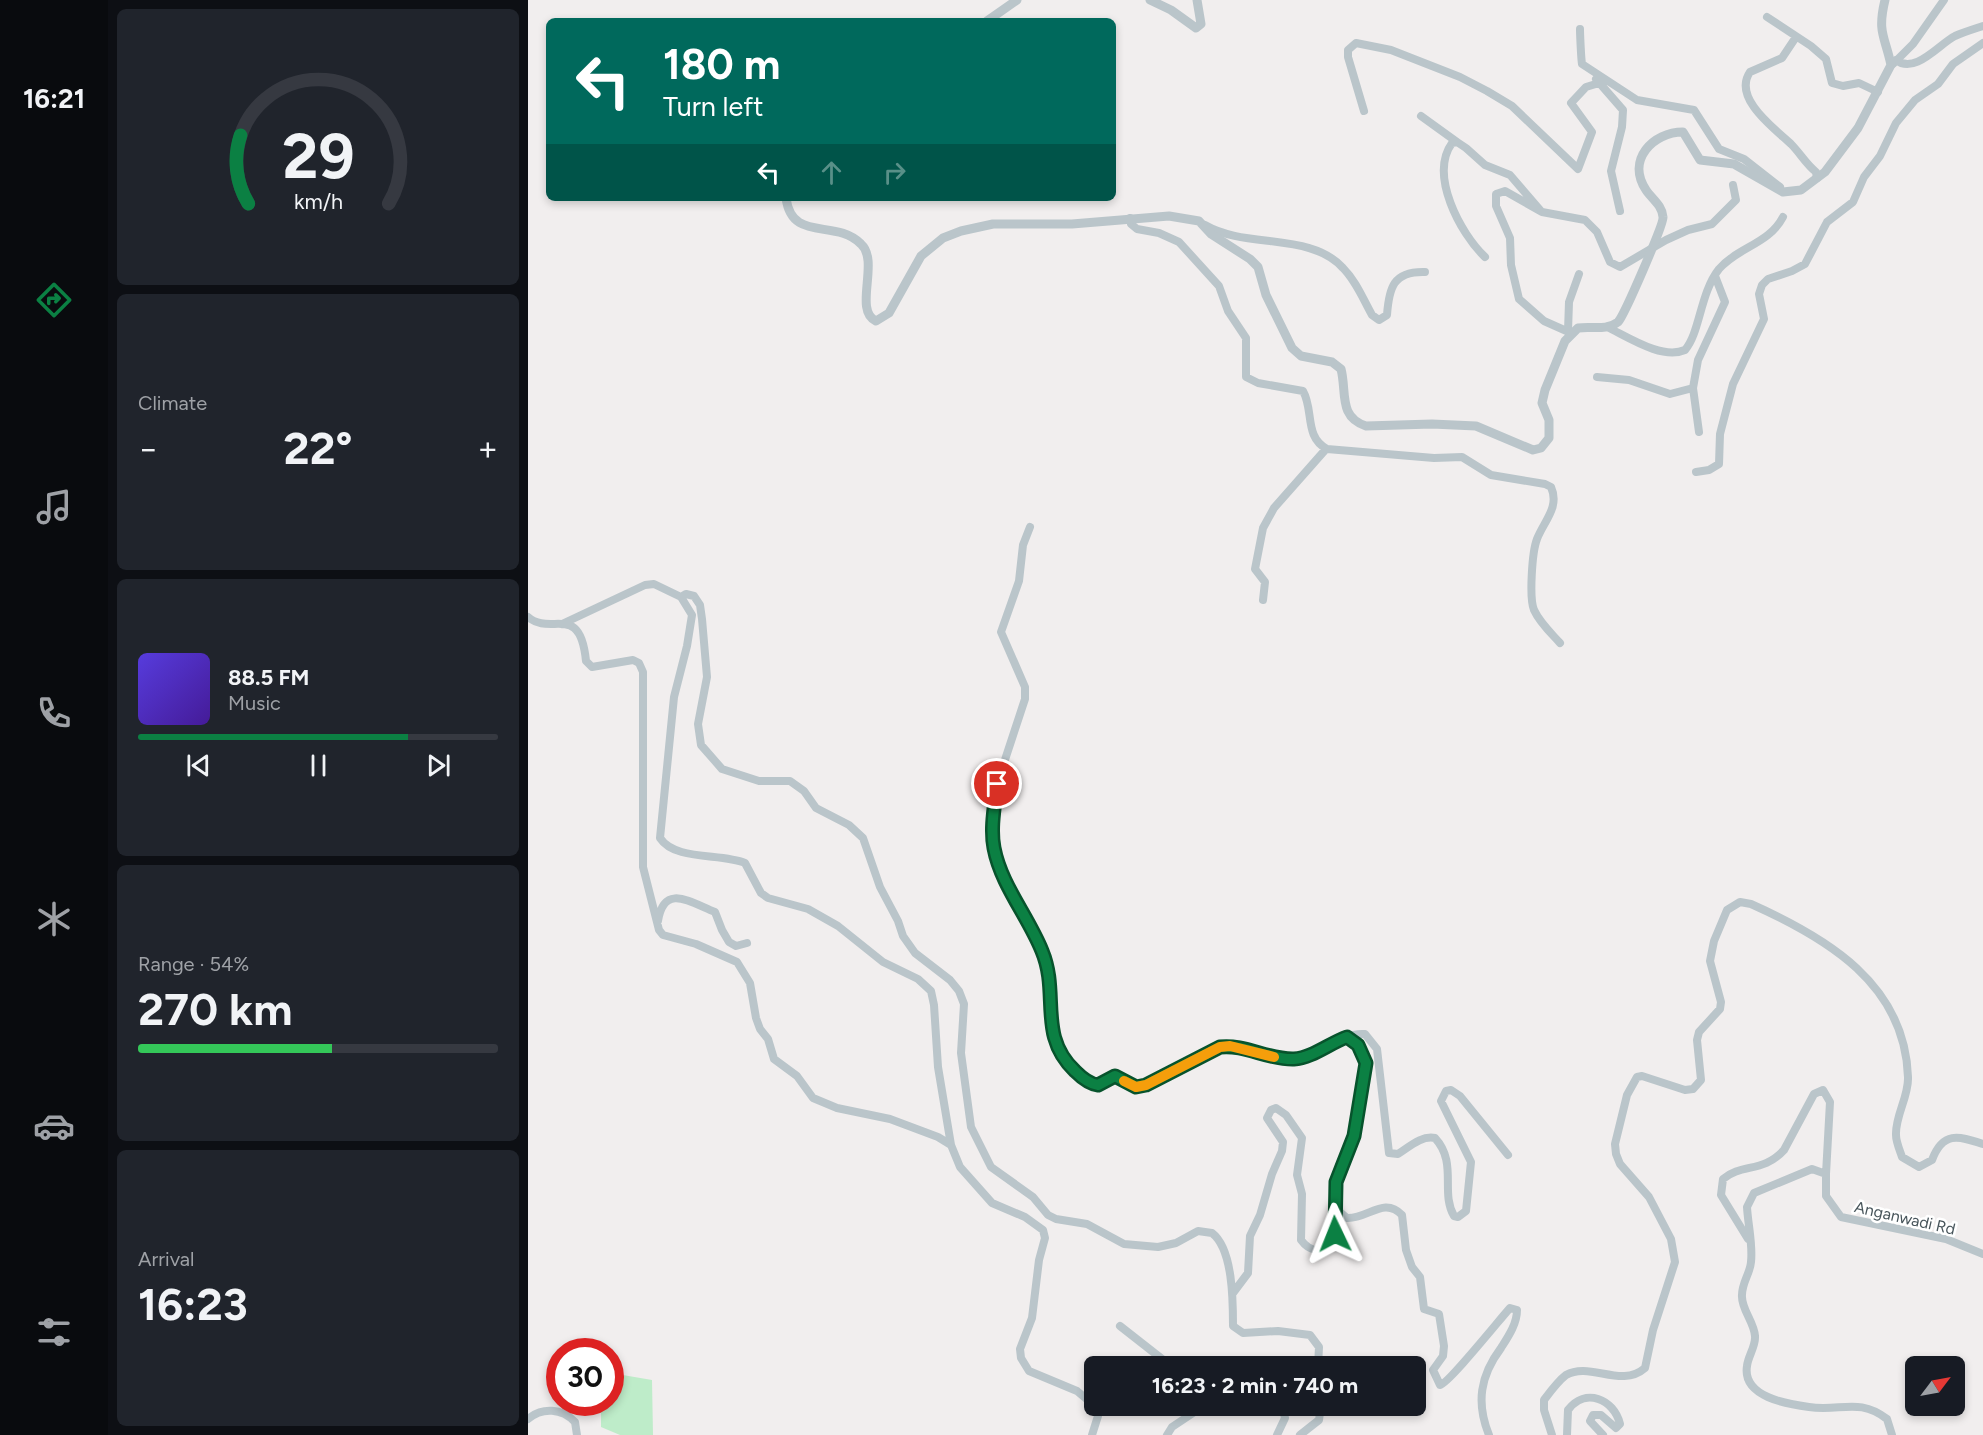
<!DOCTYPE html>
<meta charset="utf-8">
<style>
:root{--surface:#171b24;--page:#20242c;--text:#f1f3f6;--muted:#9ea1a6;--line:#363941;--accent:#0b8043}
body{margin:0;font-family:Figtree,sans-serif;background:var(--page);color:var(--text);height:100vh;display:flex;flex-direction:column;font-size:22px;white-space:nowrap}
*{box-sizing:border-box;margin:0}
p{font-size:20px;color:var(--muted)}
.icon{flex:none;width:33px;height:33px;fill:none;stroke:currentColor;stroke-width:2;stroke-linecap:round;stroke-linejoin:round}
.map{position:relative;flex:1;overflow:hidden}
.side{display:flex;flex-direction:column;gap:9px;padding:9px;background:#0d0f14;width:420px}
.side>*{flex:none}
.banner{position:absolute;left:18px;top:18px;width:570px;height:183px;border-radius:9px;box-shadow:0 3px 9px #0003;background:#00695c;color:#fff;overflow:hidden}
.needle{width:39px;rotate:58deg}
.buttons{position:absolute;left:1377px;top:1356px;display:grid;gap:12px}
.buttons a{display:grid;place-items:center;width:60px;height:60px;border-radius:9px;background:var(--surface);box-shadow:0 3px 9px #0003;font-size:30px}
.speed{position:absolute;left:18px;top:1338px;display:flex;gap:12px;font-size:30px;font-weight:700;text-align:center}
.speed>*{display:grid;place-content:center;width:78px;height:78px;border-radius:50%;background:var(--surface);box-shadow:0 3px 9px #0003;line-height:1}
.speed .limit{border:9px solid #d22;background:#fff;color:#111}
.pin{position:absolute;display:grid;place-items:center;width:51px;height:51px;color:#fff;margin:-26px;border:3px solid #fff;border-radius:50%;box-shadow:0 2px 6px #0007}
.me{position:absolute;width:66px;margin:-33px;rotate:358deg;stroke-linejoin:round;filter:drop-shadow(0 0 4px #0008)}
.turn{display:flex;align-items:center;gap:21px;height:126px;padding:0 18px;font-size:27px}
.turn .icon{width:78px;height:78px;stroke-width:2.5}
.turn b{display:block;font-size:42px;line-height:51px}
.lanes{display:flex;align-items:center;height:57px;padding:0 18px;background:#0003;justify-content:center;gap:30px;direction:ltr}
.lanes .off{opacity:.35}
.big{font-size:45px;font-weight:700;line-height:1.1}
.side .card{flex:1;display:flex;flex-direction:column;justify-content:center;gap:9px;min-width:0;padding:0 21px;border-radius:9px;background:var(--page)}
.side .dial{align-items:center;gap:0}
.dial svg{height:156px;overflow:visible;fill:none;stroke:var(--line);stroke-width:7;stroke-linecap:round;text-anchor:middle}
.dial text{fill:var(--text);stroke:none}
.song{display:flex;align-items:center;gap:18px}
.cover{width:72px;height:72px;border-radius:9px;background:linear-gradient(135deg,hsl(250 70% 55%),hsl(260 70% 35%))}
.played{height:6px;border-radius:3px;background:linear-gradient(90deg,var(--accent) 75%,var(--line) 75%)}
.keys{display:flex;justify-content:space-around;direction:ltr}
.heat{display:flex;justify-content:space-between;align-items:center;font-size:33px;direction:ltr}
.charge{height:9px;border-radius:4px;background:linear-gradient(90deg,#34c759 54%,var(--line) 0)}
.trip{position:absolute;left:556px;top:1356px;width:342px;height:60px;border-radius:9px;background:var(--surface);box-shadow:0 3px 9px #0003;font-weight:700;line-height:60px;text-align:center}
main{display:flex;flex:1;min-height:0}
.dock{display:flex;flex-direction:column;width:108px;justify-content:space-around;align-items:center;background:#090b0e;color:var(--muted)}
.dock .icon{width:42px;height:42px}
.dock .current{color:var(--accent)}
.dock b{font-size:27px;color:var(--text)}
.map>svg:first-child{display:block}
.green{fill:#beecc9}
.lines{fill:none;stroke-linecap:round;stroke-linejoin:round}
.minor{stroke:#bac5ca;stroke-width:8}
.tertiary{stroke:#bac5ca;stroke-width:9}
.route-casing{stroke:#07532c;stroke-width:15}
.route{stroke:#0b8043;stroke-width:10}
.slow{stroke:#f59e0b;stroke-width:10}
.labels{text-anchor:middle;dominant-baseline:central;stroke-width:5;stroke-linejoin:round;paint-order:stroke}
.street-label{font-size:16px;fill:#47545a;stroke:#fff}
</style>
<main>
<nav class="dock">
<b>16:21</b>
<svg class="icon current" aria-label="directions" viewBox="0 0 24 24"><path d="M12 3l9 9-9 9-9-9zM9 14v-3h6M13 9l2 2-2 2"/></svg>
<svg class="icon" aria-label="music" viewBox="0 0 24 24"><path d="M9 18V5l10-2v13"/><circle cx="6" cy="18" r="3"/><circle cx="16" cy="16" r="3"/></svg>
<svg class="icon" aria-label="phone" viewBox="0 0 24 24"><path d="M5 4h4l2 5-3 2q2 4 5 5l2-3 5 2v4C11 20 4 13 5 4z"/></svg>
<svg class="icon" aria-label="climate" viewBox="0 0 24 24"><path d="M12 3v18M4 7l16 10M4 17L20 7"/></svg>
<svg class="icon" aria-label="car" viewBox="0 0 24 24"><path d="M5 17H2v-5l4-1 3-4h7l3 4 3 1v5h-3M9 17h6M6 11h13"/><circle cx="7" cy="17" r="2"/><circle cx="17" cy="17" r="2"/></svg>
<svg class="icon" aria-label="filters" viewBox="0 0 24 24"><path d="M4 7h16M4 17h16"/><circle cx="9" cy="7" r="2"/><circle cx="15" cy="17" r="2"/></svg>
</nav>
<section class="side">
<div class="card dial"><svg viewBox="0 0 100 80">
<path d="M14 69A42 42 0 1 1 86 69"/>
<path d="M14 69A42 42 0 0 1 10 34" stroke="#0b8043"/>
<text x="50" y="56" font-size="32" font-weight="700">29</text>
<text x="50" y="72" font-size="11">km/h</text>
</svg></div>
<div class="card"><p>Climate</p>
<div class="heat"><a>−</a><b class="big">22°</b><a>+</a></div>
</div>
<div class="card">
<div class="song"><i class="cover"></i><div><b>88.5 FM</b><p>Music</p></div></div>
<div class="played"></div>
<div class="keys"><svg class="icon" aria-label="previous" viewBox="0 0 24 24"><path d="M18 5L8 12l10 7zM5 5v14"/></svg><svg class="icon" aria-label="pause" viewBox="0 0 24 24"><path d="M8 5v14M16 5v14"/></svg><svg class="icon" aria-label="next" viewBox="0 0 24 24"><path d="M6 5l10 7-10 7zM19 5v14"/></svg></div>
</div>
<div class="card"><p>Range · 54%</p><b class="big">270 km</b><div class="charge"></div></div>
<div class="card"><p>Arrival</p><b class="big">16:23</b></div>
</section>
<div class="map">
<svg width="1455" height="1435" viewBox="0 0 1455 1435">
<rect width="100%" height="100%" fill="#f1eeee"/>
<path class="green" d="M 83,1373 L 124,1380 L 125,1435 L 92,1435 L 73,1427 L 73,1403 L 82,1402 Z"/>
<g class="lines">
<path class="minor" d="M 1239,17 L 1283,46 L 1298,59 L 1304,83 L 1315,86 L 1331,83 L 1350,92
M 1052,29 C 1052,33 1053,58 1054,64 L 1109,100 L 1166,110 L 1191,149 L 1216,159 L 1252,187
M 1268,37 L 1254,58 L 1222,72 C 1204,98 1247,129 1263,144 C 1272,153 1278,164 1288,172 L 1289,178
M 1368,60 C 1387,75 1411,44 1427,36 C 1436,32 1446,29 1455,26
M 1365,64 L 1385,44 L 1416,0
M 1068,79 L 1095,110 L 1094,127 L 1083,171 L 1092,211
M 836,111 L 820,57 L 820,50 L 828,43 L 863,50 L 932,77 L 959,91 L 984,106 L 1050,169 L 1064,132 L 1043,103 L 1058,87 L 1071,83
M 893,116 L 929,142
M 602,218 L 603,224 L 609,229 L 631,233 L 651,242 L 691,286 L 700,311 L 718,338 L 718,377 L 730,383 L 775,391 C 786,410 776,437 799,449 L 906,458 L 934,457 L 963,475 L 1017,484 L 1023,487 C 1032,507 1016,521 1009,539 C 1004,552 1001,598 1006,610 C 1012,623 1023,633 1032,643
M 677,225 C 718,249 783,232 815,268 C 828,281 835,299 844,315 L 851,320 L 859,315 C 861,288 865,271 897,272
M 957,257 C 932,233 901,175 924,143 L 929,142 L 938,148 L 957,165 L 982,175 L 1013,211
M 1079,327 C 1100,337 1134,360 1157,350 C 1172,333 1172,293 1191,269 C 1210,247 1241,244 1255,217
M 1040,331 L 1041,302 L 1051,274
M 1043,333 L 1016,321 L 991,299 L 983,265 L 982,238 L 968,206 L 968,194 L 977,191 L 1014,212 L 1057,220 L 1069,232 L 1082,262 L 1092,267 L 1138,240 L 1160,230 L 1184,224 L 1208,200 L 1205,185
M 1069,377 L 1101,380 L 1142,394 L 1165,388
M 1171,432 L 1165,388 L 1170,360 L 1197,302 L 1187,276
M 1168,472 L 1181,470 L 1191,464 L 1192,434 L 1205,384 L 1236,319 L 1231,294 L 1234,285 L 1240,279 L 1264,271 L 1277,264 L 1299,222 L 1325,202 L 1336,177 L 1352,156 L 1368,123 L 1387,100 L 1410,84 L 1425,64 L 1455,43
M 502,527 L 495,545 L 491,581 L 473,632 L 497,687 L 497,699 L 469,784 L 466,847 L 476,879 L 515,953 L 523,979 L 520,1008 L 526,1037 L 545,1069 L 565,1084 L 587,1076 L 608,1087 L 618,1085 L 691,1047 C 717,1044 740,1060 766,1059 C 791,1058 810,1032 837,1034 L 849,1049 L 861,1153 L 870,1154 C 881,1147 894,1135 907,1138 C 930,1163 912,1192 926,1216 L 930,1217 L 938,1211 L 943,1162 L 913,1101 L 918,1091 L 923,1090 L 932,1096 L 980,1155
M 153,597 L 158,594 L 166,596 L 172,605 L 174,619 L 179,677 L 170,724 L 173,745 L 194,769 L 231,781 L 262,781 L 276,791 L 288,808 L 321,825 L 335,838 L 352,887 L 370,921 L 375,936 L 387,953 L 422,980 L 431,991 L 436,1004 L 433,1053 L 443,1127 L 463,1167 L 505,1197 L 520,1215 L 528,1219 L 559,1224 L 596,1244 L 630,1247 L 648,1243 L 670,1231 L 684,1233 C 705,1249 705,1301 705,1326 L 715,1333 L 750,1331 L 782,1335 L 791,1347 L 790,1366
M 735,600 L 737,582 L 727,569 L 735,528 L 746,508 L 798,449
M 0,617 C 23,637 52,601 58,661 L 64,667 L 105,660 L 111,663 L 115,672 L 115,867 L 131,930 L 135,935 L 168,944 L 209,962 L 222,983 L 228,1018 L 232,1029 L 240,1039 L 246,1059 L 269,1076 L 285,1098 L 309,1108 L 362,1119 L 410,1137 L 423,1145 L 432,1167 L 464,1203 L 497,1217 L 515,1230 L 517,1238 L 511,1260 L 504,1318 L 492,1349 L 493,1358 L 501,1371 L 549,1391 L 568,1407 L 570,1416 L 564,1435
M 34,624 L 117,585 L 126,584 L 153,597 L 164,615 L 159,646 L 146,697 L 132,838 C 147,861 193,853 217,863 L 233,893 L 240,898 L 280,909 L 310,926 L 355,962 L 390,979 L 403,991 L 406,1005 L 410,1067 L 423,1145
M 130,921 C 136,883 162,902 187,912 L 194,930 L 201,942 L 208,946 L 219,943
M 806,1207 L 819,1218 C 840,1219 856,1196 874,1215 L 878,1250 L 884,1267 L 892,1277 L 896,1309 L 911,1314 L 916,1346 L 915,1356 L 905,1370 L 912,1385 C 920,1384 972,1319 982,1308 L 989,1310 C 989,1324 980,1337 973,1348 C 952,1376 948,1403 961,1435
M 1220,1239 L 1193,1195 L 1195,1179 C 1214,1163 1235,1173 1256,1150 L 1286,1094 L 1295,1090 L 1302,1102 L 1298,1174
M 705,1293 L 720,1273 L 722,1236 L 732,1215 L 744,1174 L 754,1151 L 755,1142 L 739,1118 L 743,1110 L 748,1108 L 758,1115 L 774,1138 L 769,1175 L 774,1194 L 773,1240 C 781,1251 792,1253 803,1246 C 812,1226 802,1202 808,1182 C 817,1147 862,1061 819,1037
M 592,1326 L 643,1366
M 0,1419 C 14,1407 34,1408 47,1422 L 49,1435
M 639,1435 L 644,1427 L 665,1413 L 664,1406
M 749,1435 L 757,1418 L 754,1406
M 772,1435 L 791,1420 L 793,1406
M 1024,1435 L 1016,1410 L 1016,1400 C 1022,1392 1030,1381 1038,1375 C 1062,1361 1093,1389 1117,1368 L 1125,1330 L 1147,1262 L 1143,1239 L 1121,1197 L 1092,1164 L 1088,1154 L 1087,1144 L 1099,1095 L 1109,1077 L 1114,1076 L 1157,1090 L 1165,1089 L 1173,1080 L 1169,1040 L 1171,1032 L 1192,1009 L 1193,1002 L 1182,961 L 1186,941 L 1199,910 L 1212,902 L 1223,904 C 1299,938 1377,984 1380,1077 C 1381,1096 1367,1116 1368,1135 C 1368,1142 1372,1151 1374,1157 L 1391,1167 L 1404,1160 C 1415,1131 1430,1136 1455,1144
M 1039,1435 L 1040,1410 C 1057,1387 1086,1399 1092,1424 L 1088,1428 L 1073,1415 L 1065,1415 L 1062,1421 L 1075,1435
M 1364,1435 L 1359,1419 C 1331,1397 1312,1412 1281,1407 C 1259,1404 1214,1397 1219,1366 C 1220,1356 1228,1346 1227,1336 C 1226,1322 1214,1310 1214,1297 C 1213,1284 1222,1274 1223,1262 C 1225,1244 1220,1225 1219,1207 L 1226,1193 L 1284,1169 L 1298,1174 L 1298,1196 L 1313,1217 L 1418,1239 L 1455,1254"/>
<path class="tertiary" d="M 622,0 L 643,10 L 668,28 L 673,24 L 669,0
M 459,21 L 489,0
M 258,198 C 264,243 307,218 333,244 C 352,261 325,311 348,321 L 361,313 L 393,256 L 415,238 L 433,231 L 465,224 L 544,224 L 641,216 L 671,221 L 683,234 L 722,259 L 730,267 L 738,295 L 764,348 L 773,356 L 804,362 L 813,369 C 819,392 810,417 838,426 L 904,424 L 948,426 L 1005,450 L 1013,448 L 1021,438 L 1021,420 L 1014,403 L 1017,390 L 1037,341 L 1050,328 C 1064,326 1078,331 1090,322 C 1096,316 1136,224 1135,217 C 1134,205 1124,199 1118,190 C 1098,160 1125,132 1155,132 L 1172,160 L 1206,164 L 1255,192 L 1273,190 L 1297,172 L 1330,128 L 1363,65 C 1357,36 1349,33 1357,0"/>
</g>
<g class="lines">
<g class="route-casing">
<path id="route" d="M 469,784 C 467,804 462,828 466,848 C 473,885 500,916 514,951 C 532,994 509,1035 547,1071 C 554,1078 561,1084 570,1085 L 587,1076 L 608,1087 L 618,1085 L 692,1047 C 717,1044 740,1060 766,1059 C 784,1058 802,1043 819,1037 L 830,1045 L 838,1063 L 826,1136 L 808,1182 L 807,1234"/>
</g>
<use href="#route" class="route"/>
<path class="slow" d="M 596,1081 L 608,1087 L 618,1085 L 692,1047 L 702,1046 L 746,1057"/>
</g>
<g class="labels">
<g class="street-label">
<text transform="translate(1377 1218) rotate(13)">Anganwadi Rd</text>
</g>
</g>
</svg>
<div class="buttons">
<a><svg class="needle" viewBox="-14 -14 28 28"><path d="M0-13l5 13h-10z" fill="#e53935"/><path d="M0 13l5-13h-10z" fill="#9ea1a6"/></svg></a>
</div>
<div class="speed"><div class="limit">30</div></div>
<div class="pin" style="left:469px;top:784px;background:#d93025"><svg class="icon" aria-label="arrive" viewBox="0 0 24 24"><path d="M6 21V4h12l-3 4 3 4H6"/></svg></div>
<svg class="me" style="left:807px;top:1234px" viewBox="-20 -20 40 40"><path d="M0-17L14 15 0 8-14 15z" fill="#0b8043" stroke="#fff" stroke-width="4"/></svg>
<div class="trip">16:23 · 2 min · 740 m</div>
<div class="banner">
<div class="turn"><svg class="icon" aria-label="left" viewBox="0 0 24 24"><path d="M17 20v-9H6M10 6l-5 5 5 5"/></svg><div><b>180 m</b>Turn left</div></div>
<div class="lanes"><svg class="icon" aria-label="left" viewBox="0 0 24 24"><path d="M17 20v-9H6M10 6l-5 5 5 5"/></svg><svg class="icon off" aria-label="ahead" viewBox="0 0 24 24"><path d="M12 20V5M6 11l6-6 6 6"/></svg><svg class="icon off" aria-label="right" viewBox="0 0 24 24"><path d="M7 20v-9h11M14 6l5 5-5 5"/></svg></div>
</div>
</div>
</main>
